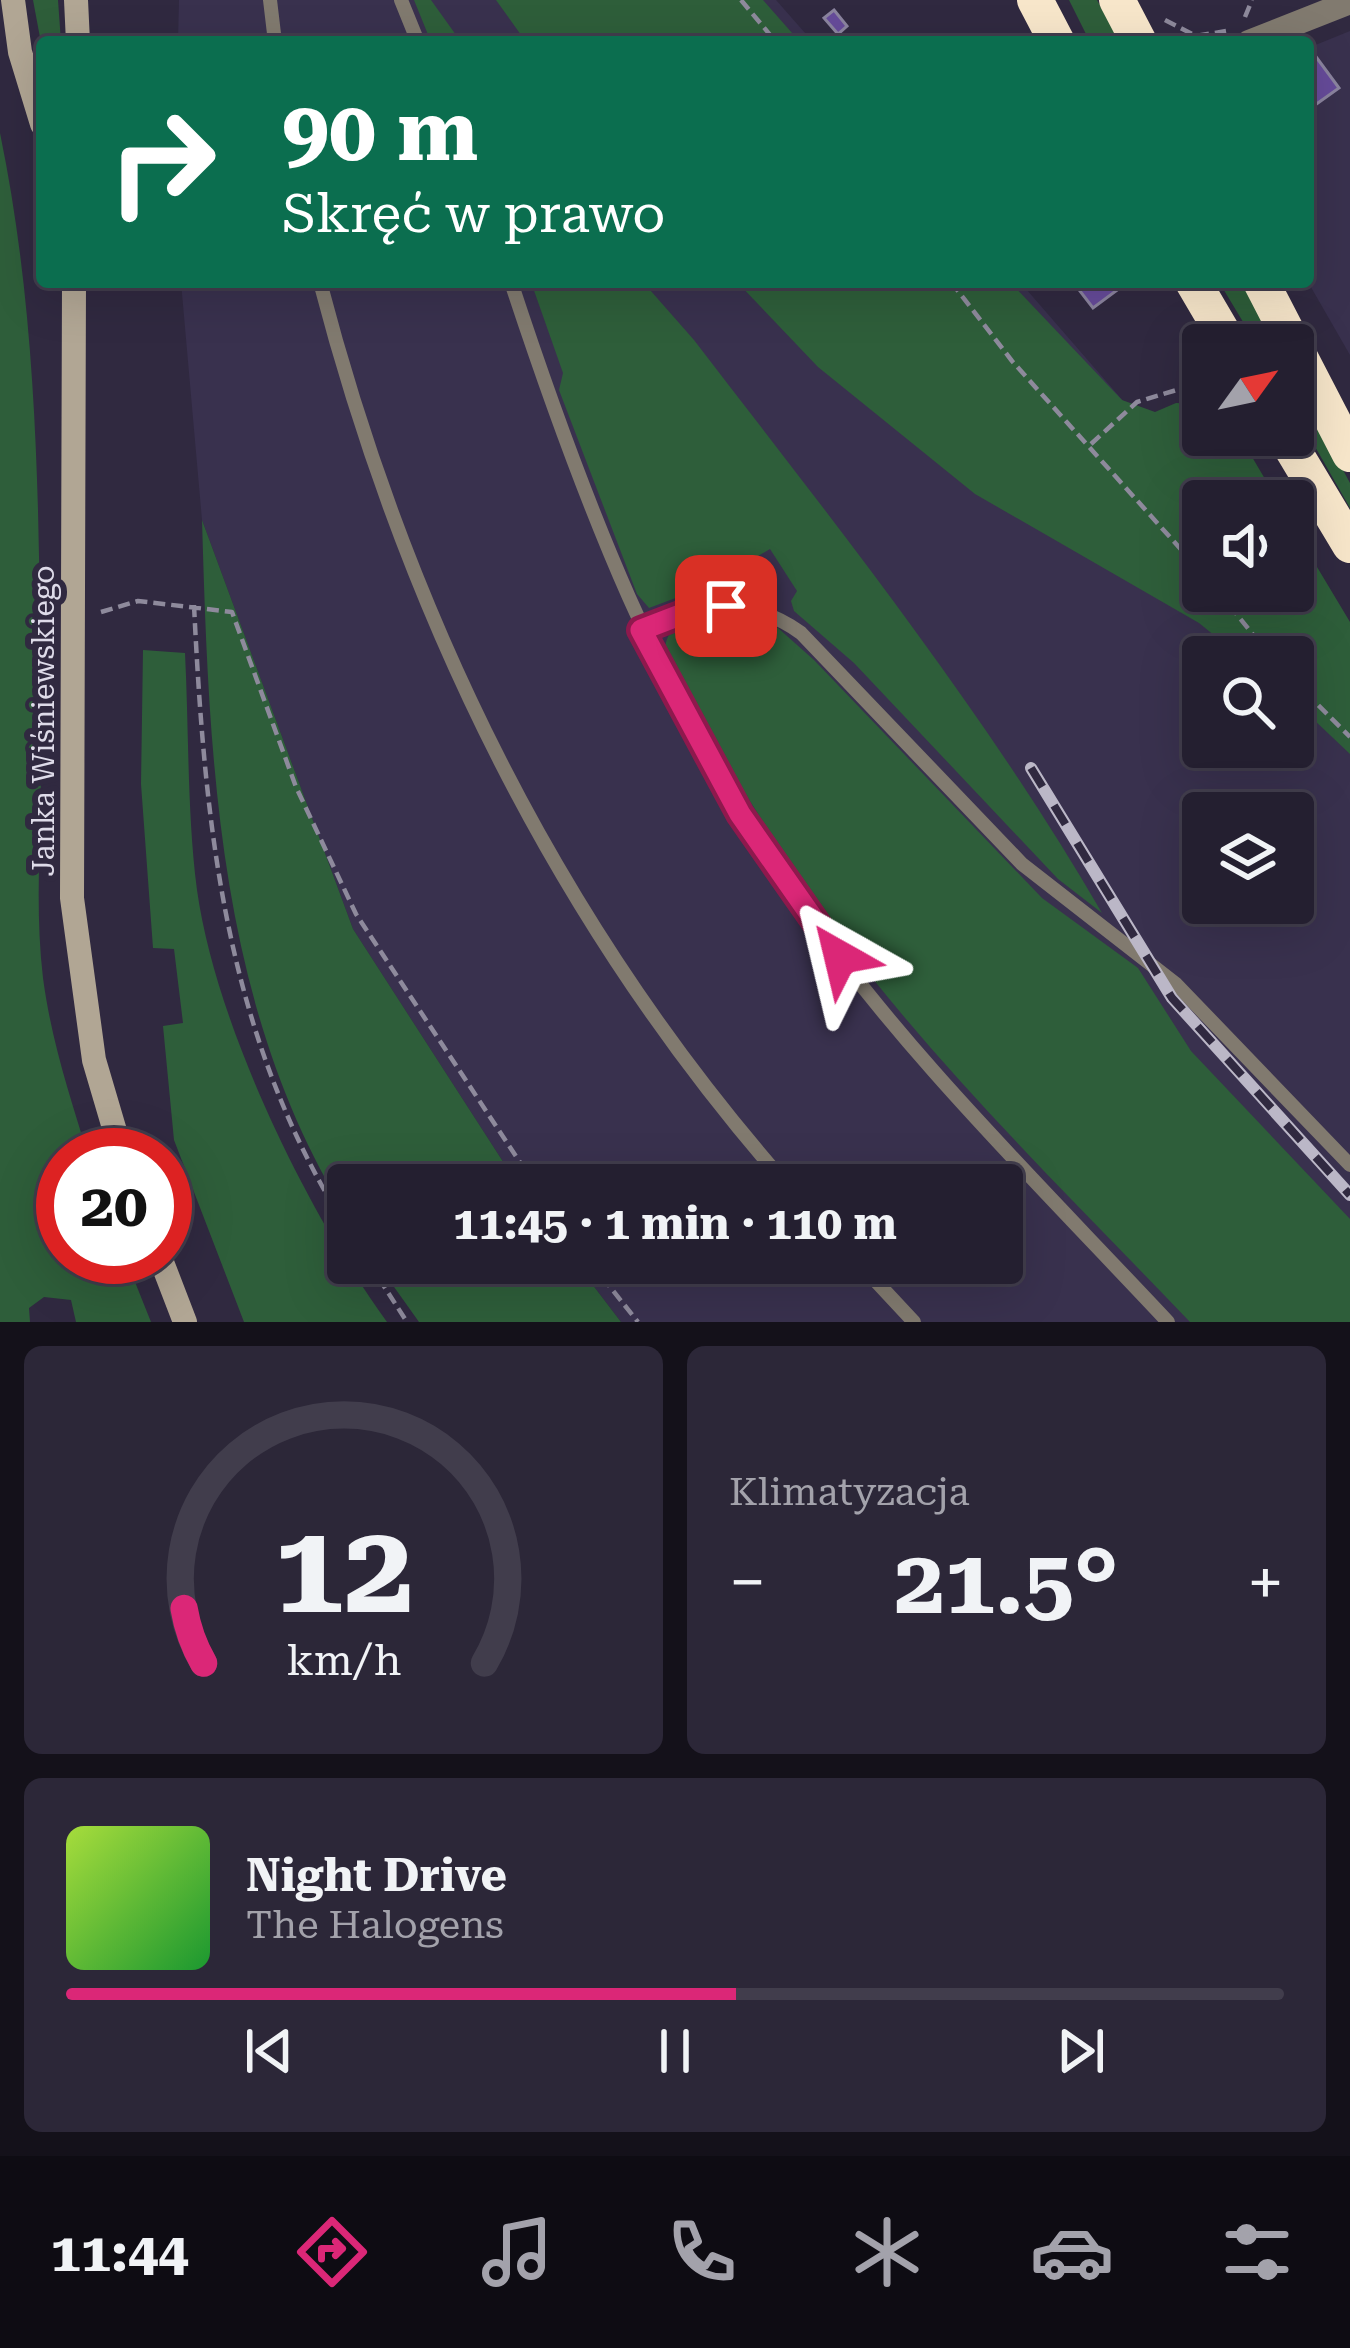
<!DOCTYPE html>
<html lang="pl">
<meta charset="utf-8">
<style>
:root{--surface:#241f30;--page:#2c2738;--text:#f1f3f6;--muted:#a3a2ab;--line:#413d4c;--accent:#db2777}
body{margin:0;font-family:"Roboto Serif",serif;background:var(--page);color:var(--text);height:100vh;display:flex;flex-direction:column;font-size:45px;white-space:nowrap}
*{box-sizing:border-box;margin:0}
p{font-size:39px;color:var(--muted)}
.icon{flex:none;width:66px;height:66px;fill:none;stroke:currentColor;stroke-width:2;stroke-linecap:round;stroke-linejoin:round}
.map{position:relative;height:1322px;overflow:hidden}
.drawer{display:flex;flex-direction:column;gap:24px;padding:24px;background:#14111a;flex:1}
.drawer>*{flex:none}
.hud{position:absolute;left:36px;top:36px;width:1278px;height:252px;border-radius:12px;box-shadow:0 12px 48px #0002,0 0 0 3px var(--line);background:#0b6e4f;color:#fff;overflow:hidden}
.needle{width:78px;rotate:57deg}
.tools{position:absolute;left:1182px;top:324px;display:grid;gap:24px}
.tools a{display:grid;place-items:center;width:132px;height:132px;border-radius:12px;background:var(--surface);box-shadow:0 12px 48px #0002,0 0 0 3px var(--line);font-size:60px}
.speed{position:absolute;left:36px;top:1128px;display:flex;gap:24px;font-size:60px;font-weight:700;text-align:center}
.speed>*{display:grid;place-content:center;width:156px;height:156px;border-radius:50%;background:var(--surface);box-shadow:0 12px 48px #0002,0 0 0 3px var(--line);line-height:1}
.speed .limit{border:18px solid #d22;background:#fff;color:#111}
.pin{position:absolute;display:grid;place-items:center;width:102px;height:102px;color:#fff;margin:-51px;border-radius:24px;box-shadow:0 6px 18px #0006}
.me{position:absolute;width:132px;margin:-66px;rotate:323deg;stroke-linejoin:round;filter:drop-shadow(0 0 9px #0008)}
.turn{display:flex;align-items:center;gap:42px;height:252px;padding:0 48px;font-size:54px}
.turn .icon{width:156px;height:156px;stroke-width:2.5}
.turn b{display:block;font-size:84px;line-height:102px}
.big{font-size:90px;font-weight:700;line-height:1.1}
.drawer .card{flex:1;display:flex;flex-direction:column;justify-content:center;gap:18px;min-width:0;padding:0 42px;border-radius:18px;background:var(--page)}
.drawer .dial{align-items:center;gap:0}
.dial svg{height:312px;overflow:visible;fill:none;stroke:var(--line);stroke-width:7;stroke-linecap:round;text-anchor:middle}
.dial text{fill:var(--text);stroke:none}
.song{display:flex;align-items:center;gap:36px}
.cover{width:144px;height:144px;border-radius:18px;background:linear-gradient(135deg,hsl(80 70% 55%),hsl(130 70% 35%))}
.played{height:12px;border-radius:6px;background:linear-gradient(90deg,var(--accent) 55%,var(--line) 55%)}
.keys{display:flex;justify-content:space-around;direction:ltr}
.heat{display:flex;justify-content:space-between;align-items:center;font-size:66px;direction:ltr}
.drawer .tiles{flex:1;display:grid;gap:24px;grid-template-columns:1fr 1fr}
.card:last-child{grid-column:span 2}
.trip{position:absolute;left:327px;top:1164px;width:696px;height:120px;border-radius:12px;background:var(--surface);box-shadow:0 12px 48px #0002,0 0 0 3px var(--line);font-weight:700;line-height:120px;text-align:center}
.tab-bar{display:flex;height:192px;justify-content:space-around;align-items:center;background:#0e0c13;color:var(--muted)}
.tab-bar .icon{width:84px;height:84px}
.tab-bar .current{color:var(--accent)}
.tab-bar b{font-size:54px;color:var(--text)}
.map>svg:first-child{display:block}
.built{fill:#39314e;fill-rule:evenodd}
.green{fill:#2e5e3a}
.building{fill:#664b9a;stroke:#8b849f;stroke-width:3}
.lines{fill:none;stroke-linecap:round;stroke-linejoin:round}
.path{stroke:#8e8a9c;stroke-width:4.5;stroke-dasharray:12 6;stroke-linecap:butt}
.lane{stroke:#817a6f;stroke-width:14}
.street{stroke:#817a6f;stroke-width:24}
.secondary{stroke:#b1a694;stroke-width:24}
.highway{stroke:#f7e6ca;stroke-width:36}
.rail-casing{stroke:#bbb7c7;stroke-width:12}
.rail{stroke:#302940;stroke-width:8;stroke-dasharray:22;stroke-linecap:butt}
.route-casing{stroke:#8e194d;stroke-width:30}
.route{stroke:#db2777;stroke-width:21}
.labels{text-anchor:middle;dominant-baseline:central;stroke-width:12;stroke-linejoin:round;paint-order:stroke}
.street-label{font-size:30px;fill:#dedbe9;stroke:#302940}
</style>
<div class="map">
<svg width="1350" height="1322" viewBox="0 0 1350 1322">
<rect width="100%" height="100%" fill="#302940"/>
<path class="built" d="M 179,0 L 776,0 L 813,42 L 178,42 Z
M 1350,31 L 1350,355 L 1308,282 L 1308,48 Z
M 181,282 L 1020,282 L 1210,501 L 1203,501 L 1203,591 L 1350,662 L 1350,1322 L 621,1322 L 576,1263 L 1002,1263 L 1002,1185 L 518,1185 L 353,929 L 202,520 ZM 1203,657 L 1293,657 L 1293,747 L 1203,747 ZM 1203,813 L 1293,813 L 1293,903 L 1203,903 Z"/>
<path class="green" d="M 33,0 L 58,0 L 61,42 L 42,42 L 42,48 Z
M 414,0 L 431,0 L 461,42 L 431,42 Z
M 496,0 L 763,0 L 800,42 L 526,42 Z
M 1069,0 L 1097,0 L 1120,42 L 1090,42 Z
M 0,133 C 42,336 39,544 41,751 C 42,827 34,902 43,978 C 51,1039 70,1097 88,1155 L 63,1155 L 63,1257 L 125,1257 L 151,1322 L 76,1322 L 71,1300 L 44,1297 L 29,1308 L 30,1322 L 0,1322 Z
M 531,282 L 643,282 L 694,340 C 837,526 984,710 1102,913 L 1058,879 L 854,663 L 794,611 L 791,601 L 797,591 L 770,549 L 741,566 L 758,592 L 705,587 L 649,608 L 637,594 L 559,390 L 563,373 Z
M 737,282 L 1010,282 L 1122,400 L 1155,412 L 1176,403 L 1203,404 L 1203,435 L 1239,435 L 1278,501 L 1203,501 L 1203,591 L 1293,591 L 1293,527 L 1350,622 L 1350,754 L 1293,700 L 1293,657 L 1241,657 L 1199,623 L 975,494 L 818,367 Z
M 1219,282 L 1244,282 L 1276,345 L 1257,345 Z
M 1293,377 L 1350,483 L 1350,508 L 1293,408 Z
M 202,520 L 353,929 L 518,1185 L 348,1185 L 348,1217 C 217,1009 209,758 202,520 Z
M 701,616 L 778,628 L 814,660 L 1042,898 L 1138,968 L 1191,1051 L 1350,1219 L 1350,1322 L 1190,1322 C 1083,1210 970,1100 873,979 C 793,878 728,767 664,656 C 666,628 676,624 701,616 Z
M 143,650 L 185,653 C 189,731 187,813 197,890 C 216,1026 307,1212 387,1322 L 244,1322 L 174,1140 L 163,1026 L 183,1023 L 174,949 L 153,948 L 141,784 Z
M 377,1263 L 576,1263 L 621,1322 L 419,1322 Z"/>
<path class="building" d="M 834,10 L 847,26 L 838,34 L 824,18 Z
M 1311,50 L 1339,88 L 1308,110 L 1308,52 Z
M 1073,282 L 1128,282 L 1093,308 Z"/>
<g class="lines">
<path class="path" d="M 741,0 L 776,42
M 1245,17 L 1252,0
M 1165,20 L 1196,36 L 1226,31
M 951,282 L 1012,361 L 1203,574
M 1091,444 L 1137,402 L 1203,382
M 1218,591 L 1271,657
M 194,605 C 205,829 225,1036 348,1230
M 101,612 L 138,601 L 232,612 L 296,787 L 356,914 L 535,1185
M 1293,680 L 1350,737
M 369,1263 L 407,1322
M 591,1263 L 638,1322"/>
<path class="lane" d="M 270,0 L 275,42
M 401,0 L 418,42
M 320,282 C 407,616 558,925 787,1185
M 511,282 C 583,501 660,700 791,891 C 900,1049 1038,1183 1168,1322
M 641,630 C 697,607 748,594 801,633 L 1022,864 L 1176,984 L 1350,1165
M 859,1263 L 914,1322"/>
<path class="street" d="M 1249,42 L 1350,2"/>
<path class="secondary" d="M 13,0 L 20,52 L 42,124
M 76,0 L 78,42
M 74,282 L 72,898 L 94,1060 L 122,1155
M 160,1257 L 185,1322"/>
<path class="highway" d="M 1035,0 L 1057,42
M 1117,0 L 1139,42
M 1193,282 L 1230,345
M 1261,282 L 1350,454
M 1284,435 L 1350,545"/>
<g class="rail-casing">
<path id="rail" d="M 1031,768 L 1172,998 L 1350,1195"/>
</g>
<use href="#rail" class="rail"/>
</g>
<g class="lines">
<g class="route-casing">
<path id="route" d="M 726,606 L 693,610 L 641,630 L 740,814 L 840,957"/>
</g>
<use href="#route" class="route"/>
</g>
<g class="labels">
<g class="street-label">
<text transform="translate(43 721) rotate(-90)">Janka Wiśniewskiego</text>
</g>
</g>
</svg>
<div class="tools">
<a><svg class="needle" viewBox="-14 -14 28 28"><path d="M0-13l5 13h-10z" fill="#e53935"/><path d="M0 13l5-13h-10z" fill="#a3a2ab"/></svg></a>
<a><svg class="icon" aria-label="sound" viewBox="0 0 24 24"><path d="M4 9h4l5-4v14l-5-4H4zM17 9q2 3 0 6"/></svg></a>
<a><svg class="icon" aria-label="search" viewBox="0 0 24 24"><circle cx="10" cy="10" r="6"/><path d="M15 15l6 6"/></svg></a>
<a><svg class="icon" aria-label="layers" viewBox="0 0 24 24"><path d="M12 4l9 5-9 5-9-5zM3 14l9 5 9-5"/></svg></a>
</div>
<div class="speed"><div class="limit">20</div></div>
<div class="pin" style="left:726px;top:606px;background:#d93025"><svg class="icon" aria-label="arrive" viewBox="0 0 24 24"><path d="M6 21V4h12l-3 4 3 4H6"/></svg></div>
<svg class="me" style="left:840px;top:957px" viewBox="-20 -20 40 40"><path d="M0-17L14 15 0 8-14 15z" fill="#db2777" stroke="#fff" stroke-width="4"/></svg>
<div class="trip">11:45 · 1 min · 110 m</div>
<div class="hud">
<div class="turn"><svg class="icon" aria-label="right" viewBox="0 0 24 24"><path d="M7 20v-9h11M14 6l5 5-5 5"/></svg><div><b>90 m</b>Skręć w prawo</div></div>
</div>
</div>
<section class="drawer">
<div class="tiles">
<div class="card dial"><svg viewBox="0 0 100 80">
<path d="M14 69A42 42 0 1 1 86 69"/>
<path d="M14 69A42 42 0 0 1 9 55" stroke="#db2777"/>
<text x="50" y="56" font-size="32" font-weight="700">12</text>
<text x="50" y="72" font-size="11">km/h</text>
</svg></div>
<div class="card"><p>Klimatyzacja</p>
<div class="heat"><a>−</a><b class="big">21.5°</b><a>+</a></div>
</div>
<div class="card">
<div class="song"><i class="cover"></i><div><b>Night Drive</b><p>The Halogens</p></div></div>
<div class="played"></div>
<div class="keys"><svg class="icon" aria-label="previous" viewBox="0 0 24 24"><path d="M18 5L8 12l10 7zM5 5v14"/></svg><svg class="icon" aria-label="pause" viewBox="0 0 24 24"><path d="M8 5v14M16 5v14"/></svg><svg class="icon" aria-label="next" viewBox="0 0 24 24"><path d="M6 5l10 7-10 7zM19 5v14"/></svg></div>
</div>
</div>
</section>
<nav class="tab-bar">
<b>11:44</b>
<svg class="icon current" aria-label="directions" viewBox="0 0 24 24"><path d="M12 3l9 9-9 9-9-9zM9 14v-3h6M13 9l2 2-2 2"/></svg>
<svg class="icon" aria-label="music" viewBox="0 0 24 24"><path d="M9 18V5l10-2v13"/><circle cx="6" cy="18" r="3"/><circle cx="16" cy="16" r="3"/></svg>
<svg class="icon" aria-label="phone" viewBox="0 0 24 24"><path d="M5 4h4l2 5-3 2q2 4 5 5l2-3 5 2v4C11 20 4 13 5 4z"/></svg>
<svg class="icon" aria-label="climate" viewBox="0 0 24 24"><path d="M12 3v18M4 7l16 10M4 17L20 7"/></svg>
<svg class="icon" aria-label="car" viewBox="0 0 24 24"><path d="M5 17H2v-5l4-1 3-4h7l3 4 3 1v5h-3M9 17h6M6 11h13"/><circle cx="7" cy="17" r="2"/><circle cx="17" cy="17" r="2"/></svg>
<svg class="icon" aria-label="filters" viewBox="0 0 24 24"><path d="M4 7h16M4 17h16"/><circle cx="9" cy="7" r="2"/><circle cx="15" cy="17" r="2"/></svg>
</nav>
